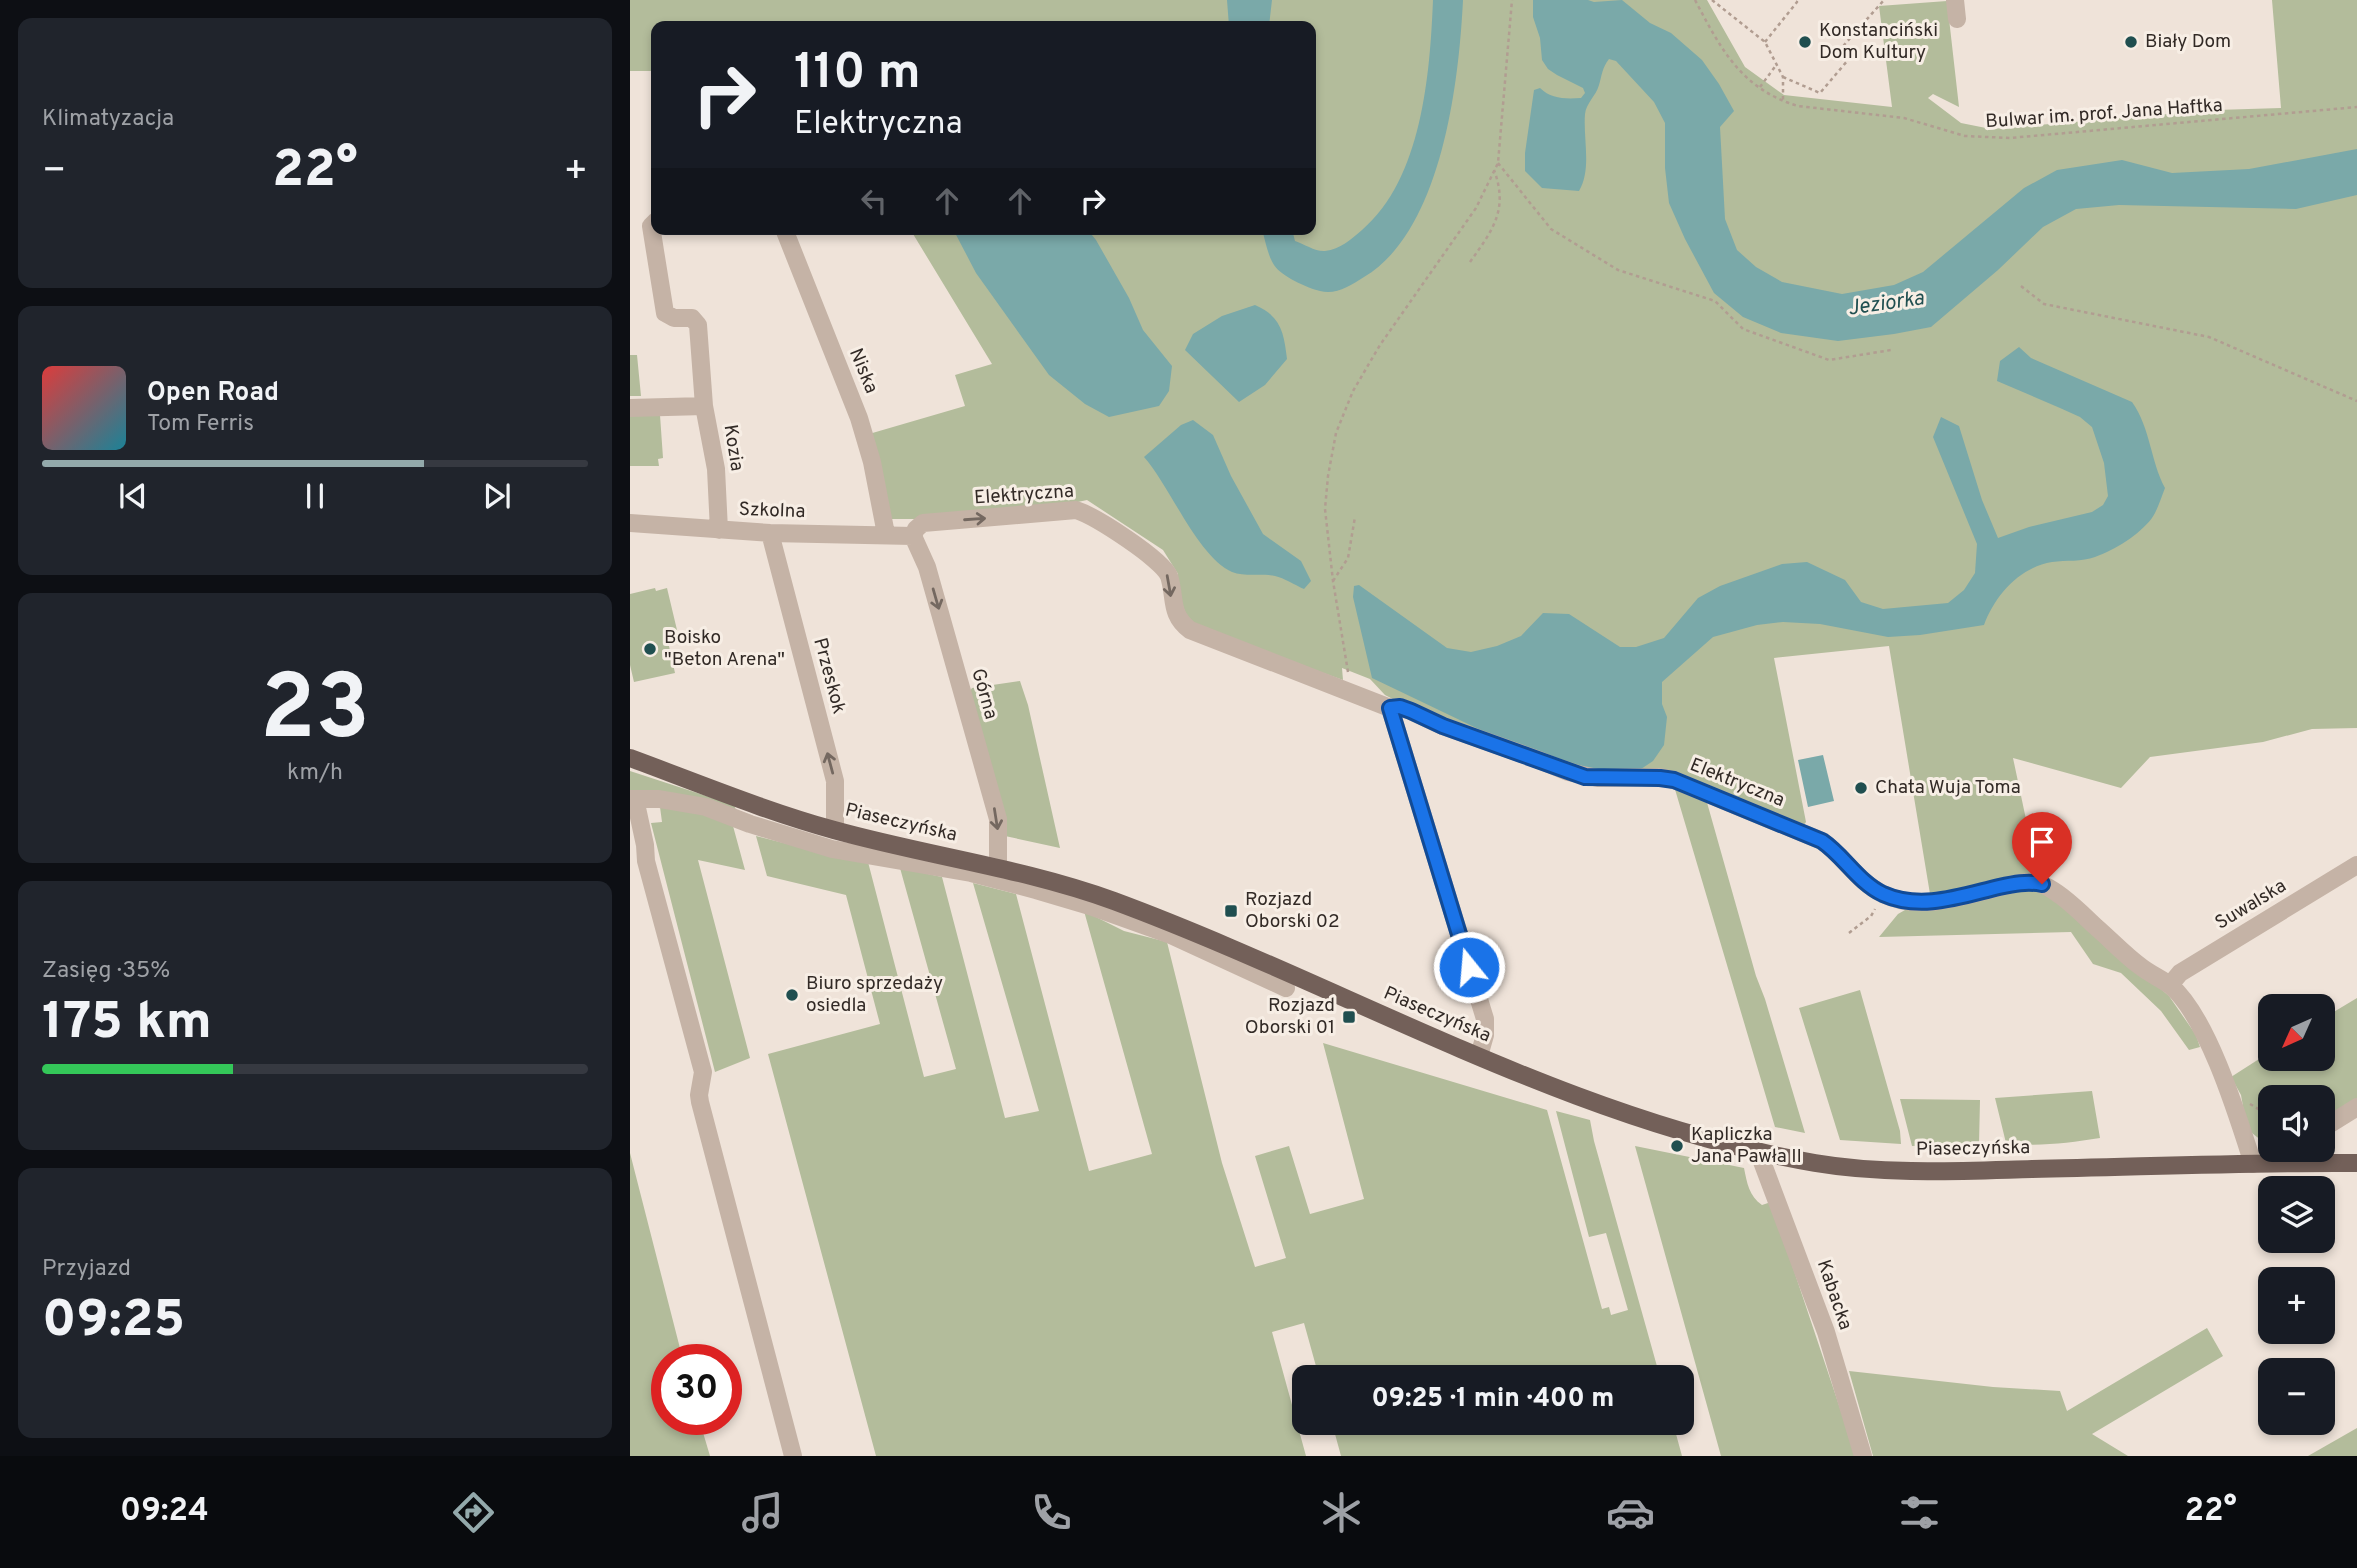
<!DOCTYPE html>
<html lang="pl">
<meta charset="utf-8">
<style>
:root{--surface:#171b24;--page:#20242c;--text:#f1f3f6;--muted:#9ea1a6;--line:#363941;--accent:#93a9ab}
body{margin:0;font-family:Overpass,sans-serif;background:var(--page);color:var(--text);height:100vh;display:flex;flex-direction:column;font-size:26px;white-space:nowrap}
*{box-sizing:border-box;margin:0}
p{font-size:23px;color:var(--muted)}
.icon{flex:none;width:38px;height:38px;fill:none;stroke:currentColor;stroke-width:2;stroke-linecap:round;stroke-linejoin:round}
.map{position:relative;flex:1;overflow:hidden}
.side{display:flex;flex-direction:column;gap:18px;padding:18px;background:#0d0f14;width:630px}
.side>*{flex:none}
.top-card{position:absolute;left:21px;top:21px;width:665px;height:214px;border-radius:14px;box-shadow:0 4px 10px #0003;background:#171b24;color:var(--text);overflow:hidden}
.needle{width:46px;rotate:225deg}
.buttons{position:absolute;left:1628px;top:994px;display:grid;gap:14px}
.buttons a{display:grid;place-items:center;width:77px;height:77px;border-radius:14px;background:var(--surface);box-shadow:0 4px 10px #0003;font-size:35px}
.speed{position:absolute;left:21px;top:1344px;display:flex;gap:14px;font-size:35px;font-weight:700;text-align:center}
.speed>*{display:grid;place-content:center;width:91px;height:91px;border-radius:50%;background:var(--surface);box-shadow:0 4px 10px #0003;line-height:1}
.speed .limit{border:10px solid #d22;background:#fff;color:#111}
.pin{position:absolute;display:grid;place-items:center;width:60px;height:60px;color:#fff;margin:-72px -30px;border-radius:50% 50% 50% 0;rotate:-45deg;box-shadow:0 0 7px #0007}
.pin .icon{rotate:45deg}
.me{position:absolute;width:77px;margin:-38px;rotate:343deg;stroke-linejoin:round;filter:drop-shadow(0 0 5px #0008)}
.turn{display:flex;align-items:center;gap:24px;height:147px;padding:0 28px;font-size:32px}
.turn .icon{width:91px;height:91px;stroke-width:2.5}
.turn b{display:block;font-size:49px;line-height:60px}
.lanes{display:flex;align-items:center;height:66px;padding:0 28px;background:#0003;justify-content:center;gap:35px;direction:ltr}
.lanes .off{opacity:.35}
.big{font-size:52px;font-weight:800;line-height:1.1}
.side .card{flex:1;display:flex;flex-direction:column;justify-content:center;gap:10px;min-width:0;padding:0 24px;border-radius:14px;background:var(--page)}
.side .dial{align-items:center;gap:0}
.dial b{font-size:91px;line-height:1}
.song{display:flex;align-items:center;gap:21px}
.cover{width:84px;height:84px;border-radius:10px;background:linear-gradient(135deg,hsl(0 70% 55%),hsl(190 70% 35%))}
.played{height:7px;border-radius:4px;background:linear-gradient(90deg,var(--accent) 70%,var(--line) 70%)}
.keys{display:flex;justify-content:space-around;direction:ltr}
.heat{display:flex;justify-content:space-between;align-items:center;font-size:38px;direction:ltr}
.charge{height:10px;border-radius:5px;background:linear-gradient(90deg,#34c759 35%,var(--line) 0)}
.trip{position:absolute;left:662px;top:1365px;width:402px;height:70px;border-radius:14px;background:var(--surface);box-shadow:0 4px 10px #0003;font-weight:800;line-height:70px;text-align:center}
.tab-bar{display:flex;height:112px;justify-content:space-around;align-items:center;background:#090b0e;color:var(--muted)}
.tab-bar .icon{width:49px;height:49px}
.tab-bar .active{color:var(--accent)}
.tab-bar b{font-size:32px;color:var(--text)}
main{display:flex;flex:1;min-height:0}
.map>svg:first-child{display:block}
.green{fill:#b3bc9b}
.water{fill:#7aa9a9}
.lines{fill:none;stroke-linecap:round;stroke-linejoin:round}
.path{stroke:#b19d91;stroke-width:2.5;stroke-dasharray:3.5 3.5;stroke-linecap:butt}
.minor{stroke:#c5b3a6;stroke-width:18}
.major{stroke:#736059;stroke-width:18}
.oneway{stroke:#746860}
.route-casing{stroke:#114b97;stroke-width:18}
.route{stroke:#1a73e8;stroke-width:12}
.poi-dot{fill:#204f50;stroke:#f7eee5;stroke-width:2.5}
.labels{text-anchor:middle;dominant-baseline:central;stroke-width:6;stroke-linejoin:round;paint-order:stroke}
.poi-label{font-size:19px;fill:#322a26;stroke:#f7eee5;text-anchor:start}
.street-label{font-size:19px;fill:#322a26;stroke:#f7eee5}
.water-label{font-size:21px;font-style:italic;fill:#204f50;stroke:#f7eee5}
</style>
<main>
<section class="side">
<div class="card"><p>Klimatyzacja</p>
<div class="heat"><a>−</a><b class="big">22°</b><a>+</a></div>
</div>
<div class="card">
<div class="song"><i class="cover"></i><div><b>Open Road</b><p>Tom Ferris</p></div></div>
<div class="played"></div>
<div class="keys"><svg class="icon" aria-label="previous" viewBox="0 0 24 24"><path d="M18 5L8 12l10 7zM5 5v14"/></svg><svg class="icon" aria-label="pause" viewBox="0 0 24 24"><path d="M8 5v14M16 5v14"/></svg><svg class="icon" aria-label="next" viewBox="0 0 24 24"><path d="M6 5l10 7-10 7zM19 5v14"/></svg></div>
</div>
<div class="card dial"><b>23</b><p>km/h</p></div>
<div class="card"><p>Zasięg · 35%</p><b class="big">175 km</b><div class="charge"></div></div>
<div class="card"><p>Przyjazd</p><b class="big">09:25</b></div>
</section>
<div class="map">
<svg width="1727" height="1456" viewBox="0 0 1727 1456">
<rect width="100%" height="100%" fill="#efe3d9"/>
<path class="green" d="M 0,0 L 1077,0 L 1115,67 L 1154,95 L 1262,107 L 1249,6 L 1317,1 L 1329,107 L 1303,94 L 1298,98 L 1331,123 L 1361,129 L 1586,110 L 1651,108 L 1642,0 L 1727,0 L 1727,728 L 1682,729 L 1633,742 L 1520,757 L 1491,788 L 1383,758 L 1407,871 L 1388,880 L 1300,894 L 1259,646 L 1144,658 L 1176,822 L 1171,829 L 1041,776 L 945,773 L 782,709 L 755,695 L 740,679 L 712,668 L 713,680 L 569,629 L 558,620 L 547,590 L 548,574 L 533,550 L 457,500 L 443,503 L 287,519 L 259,519 L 239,434 L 335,406 L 325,375 L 362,364 L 280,229 L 681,229 L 681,26 L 26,26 L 26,71 L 0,71 Z
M 0,355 L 7,355 L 11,396 L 0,396 Z
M 0,415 L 30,415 L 33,458 L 28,459 L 29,466 L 0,466 Z
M 25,588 L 26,591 L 37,588 L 47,630 L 36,633 L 45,673 L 4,682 L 0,665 L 0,594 Z
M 390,681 L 398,705 L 430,848 L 375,836 L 337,695 L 342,688 Z
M 0,771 L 104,805 L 108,815 L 0,792 Z
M 1044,786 L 1076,799 L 1126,976 L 1135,999 L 1175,1133 L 1145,1127 Z
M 30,807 L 79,814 L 103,826 L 115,870 L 68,860 L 120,1058 L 85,1072 L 21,823 L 32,822 Z
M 126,836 L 205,856 L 238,862 L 294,1077 L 326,1069 L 270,868 L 312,877 L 375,1118 L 409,1111 L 343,883 L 386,894 L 459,1171 L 522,1154 L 454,911 L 494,931 L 537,942 L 592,1163 L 625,1267 L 656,1258 L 625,1156 L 659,1146 L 680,1214 L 734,1199 L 693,1043 L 917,1110 L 972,1309 L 979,1307 L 981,1315 L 998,1310 L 976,1233 L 959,1237 L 926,1111 L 960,1120 L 964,1141 L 1030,1377 L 689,1377 L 674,1323 L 642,1332 L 676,1456 L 246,1456 L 138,1054 L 250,1024 L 216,895 L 137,876 Z
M 1401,887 L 1417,891 L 1539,996 L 1566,1035 L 1570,1047 L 1559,1050 L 1531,1011 L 1491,973 L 1463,964 L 1441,932 L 1249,937 L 1268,914 L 1282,906 Z
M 1230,990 L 1270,1131 L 1271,1144 L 1210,1140 L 1169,1008 Z
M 1727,998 L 1727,1101 L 1692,1121 L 1692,1097 L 1640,1097 L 1640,1141 L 1632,1141 L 1617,1129 L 1611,1095 L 1601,1077 L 1640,1052 L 1640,1059 L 1692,1059 L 1692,1019 Z
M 1462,1091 L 1470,1138 C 1438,1143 1408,1147 1376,1143 L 1365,1098 Z
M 1270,1099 L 1350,1100 L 1349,1144 L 1282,1146 Z
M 1005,1146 L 1114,1168 C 1117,1183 1119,1196 1132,1205 L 1141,1202 L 1226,1456 L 1091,1456 Z
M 0,1153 L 53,1360 L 37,1360 L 37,1419 L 69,1419 L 80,1456 L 0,1456 Z
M 1577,1328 L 1593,1356 L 1462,1434 L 1498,1456 L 1243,1456 L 1219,1371 L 1363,1387 L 1430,1391 L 1437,1411 Z
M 702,1423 L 1043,1423 L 1052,1456 L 711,1456 Z
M 1727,1428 L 1727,1456 L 1678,1456 Z"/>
<path class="water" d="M 597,0 L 642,0 L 639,26 L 599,26 Z
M 803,0 L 833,0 C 829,82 812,231 734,277 C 720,286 706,295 690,291 C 677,288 651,276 644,265 C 638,256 635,240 632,229 L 662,229 L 665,241 C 674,244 686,252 695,251 C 711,249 720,240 732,230 C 792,179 800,74 803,0 Z
M 903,0 L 958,0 L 964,2 L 992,0 L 1020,23 L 1041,33 L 1072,60 L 1089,84 L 1104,111 L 1090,127 L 1095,219 L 1107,250 L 1126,267 L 1152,282 L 1212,294 L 1264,285 L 1293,272 L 1394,188 L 1427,170 L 1492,160 L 1542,173 L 1619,169 L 1727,149 L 1727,195 L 1666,209 L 1489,205 L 1446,209 L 1413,227 L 1368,270 L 1301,327 L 1264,334 L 1208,341 L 1151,333 L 1113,317 L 1084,293 L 1055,239 L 1039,203 L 1035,168 L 1035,123 L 1024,102 L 986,61 L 979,59 C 972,68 972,75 969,85 C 966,96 956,103 955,114 C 953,139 962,169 949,191 L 912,188 L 895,171 L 895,153 L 904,90 L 910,88 C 921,99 935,99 951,98 L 955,93 L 953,88 L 927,75 L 918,69 L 912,60 L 910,38 L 903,17 Z
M 323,229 L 457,229 L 466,240 L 499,298 L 513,330 L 542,366 L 539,391 L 529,406 L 479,417 L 455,404 L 419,375 L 346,273 Z
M 625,305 C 651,316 654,333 657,359 L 635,385 L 609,402 L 555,350 L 563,334 L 592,316 Z
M 1389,347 L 1401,358 L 1502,402 C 1521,429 1520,460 1535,488 C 1531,498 1528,509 1522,518 C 1509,535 1485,550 1465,557 C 1452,562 1436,560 1422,562 C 1390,567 1365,595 1354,625 L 1290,635 L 1258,637 L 1190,624 L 1153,622 L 1127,625 L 1083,637 L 1032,682 L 1032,704 L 1037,717 L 1034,745 L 1023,761 L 1008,771 L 990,773 L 979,769 L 961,769 L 861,735 L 742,678 L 723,597 L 724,586 L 729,585 L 817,648 L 841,652 L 867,646 L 891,636 L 913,613 L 939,614 L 990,647 L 1006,647 L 1034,638 L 1068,598 L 1090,586 L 1152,564 L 1177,562 L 1215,580 L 1231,602 L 1253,609 L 1318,603 L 1334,590 L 1345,573 L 1347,544 L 1303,437 L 1311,417 L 1329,426 L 1352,500 L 1368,538 L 1399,527 L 1462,512 L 1473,505 L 1478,496 L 1474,463 L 1462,427 L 1450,417 L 1430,408 L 1367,381 L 1370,361 Z
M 563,420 L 583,435 L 601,476 L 633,534 L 671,561 L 681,581 L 674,589 C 665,585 654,578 645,576 C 631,573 614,577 602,572 C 567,556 540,486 514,457 L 551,425 Z
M 1193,755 L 1204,801 L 1178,807 L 1168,760 Z"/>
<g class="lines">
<path class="path" d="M 1065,0 C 1091,49 1111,89 1168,106 L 1274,118 L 1335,136 L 1380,138 L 1727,107
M 1082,0 L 1135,42 L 1153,77 L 1153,101
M 1135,42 L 1167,2 L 1163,0
M 1153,77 L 1190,93 L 1218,60 L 1214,45 L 1254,0
M 1130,87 L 1147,64
M 868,163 L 921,229 L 988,270 L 1085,301 L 1113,329 L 1199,360 L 1261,350
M 840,262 C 862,231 879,210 864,170
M 1391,286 L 1414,304 L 1579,337 L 1727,401
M 703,581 L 718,558 L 725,517
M 718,672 L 703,581 L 695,509 L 698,476 L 706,433 L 723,391 L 750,345 L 846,208 L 868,163 L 882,0
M 1219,933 L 1241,916 L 1245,909
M 1620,1104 L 1640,1116"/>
<path class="minor" d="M 1325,0 L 1327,19
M 26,221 L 21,226 L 35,313 L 44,318 L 62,318 L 68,325 L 74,406
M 154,229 L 229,418 L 242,462 L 256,534
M 0,408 L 74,406 L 86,469 L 89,530
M 0,523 L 140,533 L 283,536
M 140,533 L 205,781 L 205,830
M 283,536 L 286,529 L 293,523 L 446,510 C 465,516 532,559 539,576 C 546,598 539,614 560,630 L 760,708 L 770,707 L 781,711 L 813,726 L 909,760 L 938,772 L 968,778 L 1030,777 L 1044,780 L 1192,841 C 1214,856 1227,881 1251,893 C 1289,913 1332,896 1371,887 C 1381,885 1392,881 1402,882 C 1422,883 1452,914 1466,927 C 1481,940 1495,955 1510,966 C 1520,974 1532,979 1541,986 C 1578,1018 1608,1117 1623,1164
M 283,536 L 297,567 L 368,819 L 368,867
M 760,708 L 855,1019 L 855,1035 L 849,1056
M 0,799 L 29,799 L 76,807 L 120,824 L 202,849 L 341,873 L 406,890 L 460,906 L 541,935 L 656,988
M 5,799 L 15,845 L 16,861 L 73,1072 L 69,1095 L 70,1102 L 163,1456
M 1540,985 L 1550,973 L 1727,865
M 1692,1129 L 1727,1107
M 1128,1151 L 1196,1332 L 1233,1456"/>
<path class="major" d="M 0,758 C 68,783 135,811 204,830 C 298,856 393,868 484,901 C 716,987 940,1121 1185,1163 C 1256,1175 1330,1171 1402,1169 C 1510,1167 1619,1162 1727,1163"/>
</g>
<defs><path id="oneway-shaft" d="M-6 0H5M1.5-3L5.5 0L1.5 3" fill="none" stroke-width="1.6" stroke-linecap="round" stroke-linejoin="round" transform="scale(1.75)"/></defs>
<g class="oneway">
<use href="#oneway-shaft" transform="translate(345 519) rotate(-4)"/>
<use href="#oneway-shaft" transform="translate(539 586) rotate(80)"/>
<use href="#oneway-shaft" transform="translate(306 599) rotate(74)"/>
<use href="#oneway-shaft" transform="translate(200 763) rotate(-105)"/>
<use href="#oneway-shaft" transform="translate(366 819) rotate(81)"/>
</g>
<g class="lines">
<g class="route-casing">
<path id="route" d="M 839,967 L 760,708 L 770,707 L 781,711 L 813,726 L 955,777 L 1030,778 L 1044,780 L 1192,841 C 1214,856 1228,882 1253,894 C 1291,911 1331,896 1369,887 C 1383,884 1397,881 1412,884"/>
</g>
<use href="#route" class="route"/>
</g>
<g class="poi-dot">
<circle cx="1175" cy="42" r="7"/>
<circle cx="1501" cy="42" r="7"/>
<circle cx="20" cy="649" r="7"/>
<circle cx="1231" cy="788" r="7"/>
<rect x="594" y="904" width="14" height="14" rx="3.5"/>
<circle cx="162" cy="995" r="7"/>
<rect x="712" y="1010" width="14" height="14" rx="3.5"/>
<circle cx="1047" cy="1146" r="7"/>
</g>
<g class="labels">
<g class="poi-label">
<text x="1189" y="31">Konstanciński<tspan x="1189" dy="22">Dom Kultury</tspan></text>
<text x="1515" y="42">Biały Dom</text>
<text x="34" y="638">Boisko<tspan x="34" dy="22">"Beton Arena"</tspan></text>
<text x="1245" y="788">Chata Wuja Toma</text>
<text x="615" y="900">Rozjazd<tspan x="615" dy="22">Oborski 02</tspan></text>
<text x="176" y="984">Biuro sprzedaży<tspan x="176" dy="22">osiedla</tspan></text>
<text x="705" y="1006" text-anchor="end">Rozjazd<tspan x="705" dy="22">Oborski 01</tspan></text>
<text x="1061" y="1135">Kapliczka<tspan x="1061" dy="22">Jana Pawła II</tspan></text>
</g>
<g class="street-label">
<text transform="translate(1474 114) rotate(-4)">Bulwar im. prof. Jana Haftka</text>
<text transform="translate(233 371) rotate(68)">Niska</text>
<text transform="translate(103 448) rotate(81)">Kozia</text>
<text transform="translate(394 495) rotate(-4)">Elektryczna</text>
<text transform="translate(142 511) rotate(2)">Szkolna</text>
<text transform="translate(199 676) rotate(75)">Przeskok</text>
<text transform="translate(354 694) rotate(74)">Górna</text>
<text transform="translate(1107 783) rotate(22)">Elektryczna</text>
<text transform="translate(271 823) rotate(13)">Piaseczyńska</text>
<text transform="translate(1621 905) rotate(-31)">Suwalska</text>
<text transform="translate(807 1015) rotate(23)">Piaseczyńska</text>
<text transform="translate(1343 1149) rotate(-1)">Piaseczyńska</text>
<text transform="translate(1204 1295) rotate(71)">Kabacka</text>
</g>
<g class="water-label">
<text transform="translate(1256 304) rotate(-8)">Jeziorka</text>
</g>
</g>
</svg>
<div class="buttons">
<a><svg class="needle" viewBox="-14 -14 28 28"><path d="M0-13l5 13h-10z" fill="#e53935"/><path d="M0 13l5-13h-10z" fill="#9ea1a6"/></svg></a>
<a><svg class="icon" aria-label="sound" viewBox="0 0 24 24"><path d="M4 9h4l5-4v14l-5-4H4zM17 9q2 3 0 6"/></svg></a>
<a><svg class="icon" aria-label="layers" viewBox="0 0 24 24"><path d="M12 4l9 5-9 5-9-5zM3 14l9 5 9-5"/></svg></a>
<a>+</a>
<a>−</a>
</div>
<div class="speed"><div class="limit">30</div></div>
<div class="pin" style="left:1412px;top:884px;background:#d93025"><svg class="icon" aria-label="arrive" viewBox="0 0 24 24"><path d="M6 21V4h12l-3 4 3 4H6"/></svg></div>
<svg class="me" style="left:839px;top:967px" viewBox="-20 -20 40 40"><circle r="17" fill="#1a73e8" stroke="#fff" stroke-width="3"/><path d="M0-11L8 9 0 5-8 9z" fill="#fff"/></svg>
<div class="trip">09:25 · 1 min · 400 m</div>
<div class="top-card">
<div class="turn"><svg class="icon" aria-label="right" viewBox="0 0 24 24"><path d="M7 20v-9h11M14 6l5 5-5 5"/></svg><div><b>110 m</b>Elektryczna</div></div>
<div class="lanes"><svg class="icon off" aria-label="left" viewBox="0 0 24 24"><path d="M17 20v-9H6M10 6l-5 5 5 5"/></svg><svg class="icon off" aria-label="ahead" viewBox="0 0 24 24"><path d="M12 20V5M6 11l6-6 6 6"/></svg><svg class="icon off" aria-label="ahead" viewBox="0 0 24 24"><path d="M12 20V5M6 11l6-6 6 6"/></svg><svg class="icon" aria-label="right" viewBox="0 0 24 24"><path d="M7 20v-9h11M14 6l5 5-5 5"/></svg></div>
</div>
</div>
</main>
<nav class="tab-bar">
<b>09:24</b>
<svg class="icon active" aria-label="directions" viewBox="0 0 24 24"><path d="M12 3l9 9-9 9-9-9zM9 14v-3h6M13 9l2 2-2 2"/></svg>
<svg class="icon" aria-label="music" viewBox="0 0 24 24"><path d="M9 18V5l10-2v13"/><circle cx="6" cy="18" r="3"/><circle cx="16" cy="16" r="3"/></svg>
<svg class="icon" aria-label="phone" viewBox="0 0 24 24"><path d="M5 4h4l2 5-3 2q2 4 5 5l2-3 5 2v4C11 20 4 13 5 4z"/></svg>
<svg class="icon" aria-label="climate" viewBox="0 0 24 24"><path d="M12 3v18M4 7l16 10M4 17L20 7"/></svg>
<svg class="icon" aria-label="car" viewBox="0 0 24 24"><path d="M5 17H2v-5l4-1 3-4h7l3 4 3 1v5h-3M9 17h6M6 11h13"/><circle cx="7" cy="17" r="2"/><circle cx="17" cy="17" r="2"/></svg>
<svg class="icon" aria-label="filters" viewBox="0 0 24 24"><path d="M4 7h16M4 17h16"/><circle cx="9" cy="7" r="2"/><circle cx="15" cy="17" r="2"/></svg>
<b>22°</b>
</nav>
